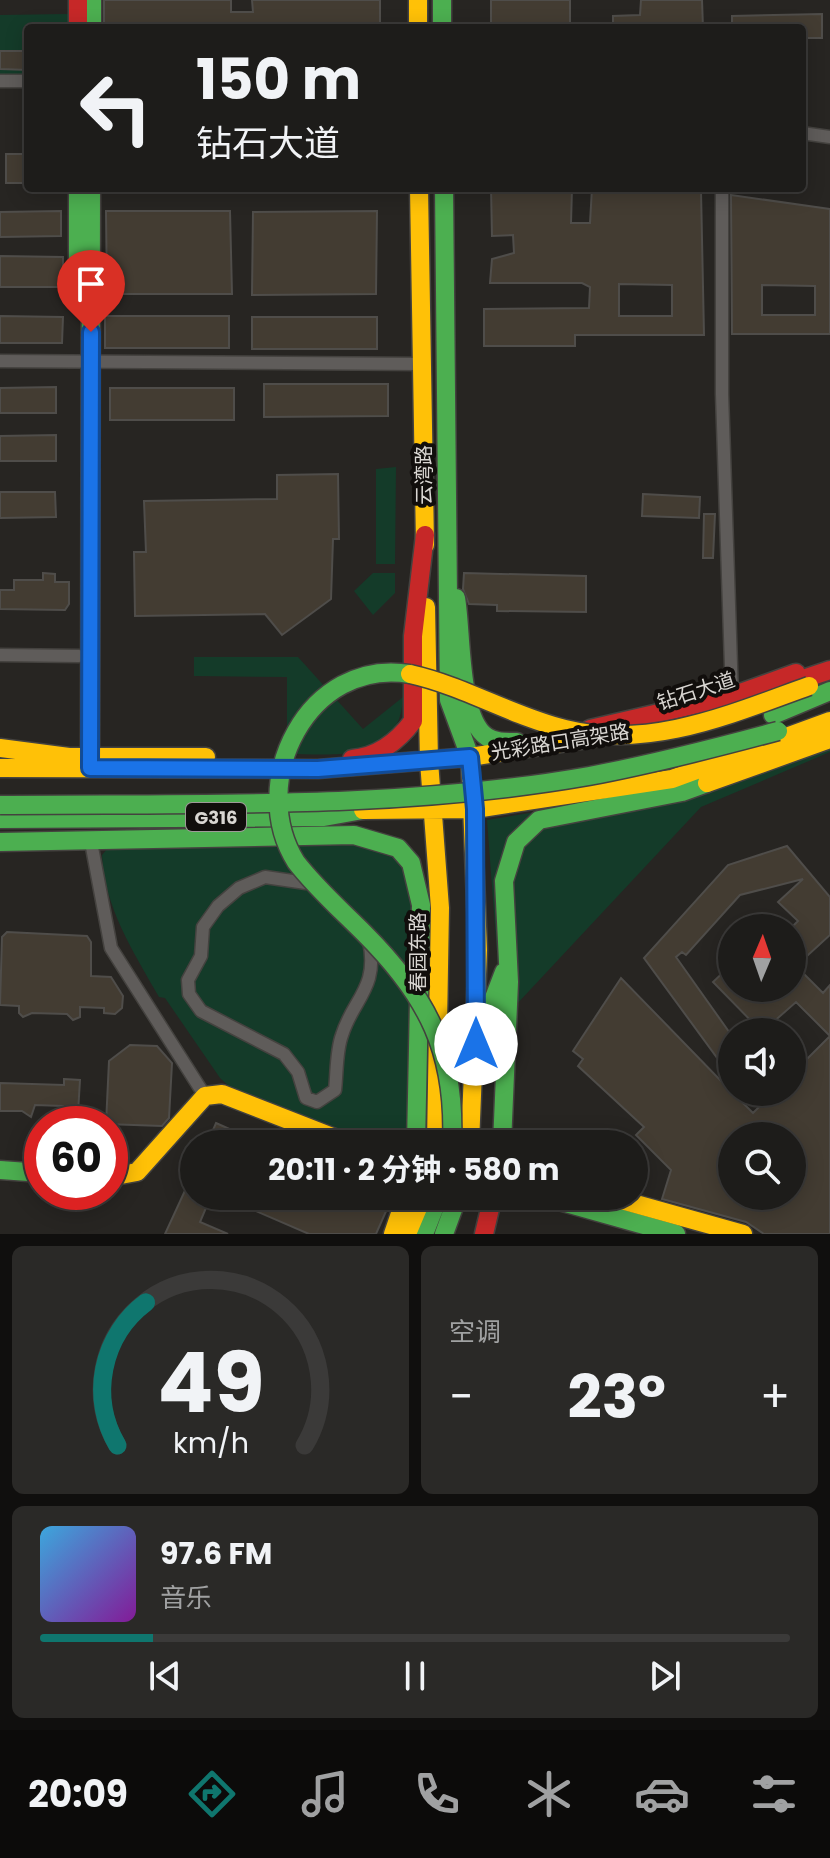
<!DOCTYPE html>
<html lang="zh">
<meta charset="utf-8">
<style>
:root{--surface:#1d1c1a;--page:#2a2927;--text:#f1f3f6;--muted:#a0a1a2;--line:#3b3a39;--accent:#0f766e}
body{margin:0;font-family:Poppins,"Noto Sans SC",sans-serif;background:var(--page);color:var(--text);height:100vh;display:flex;flex-direction:column;font-size:30px;white-space:nowrap}
*{box-sizing:border-box;margin:0}
p{font-size:26px;color:var(--muted)}
.icon{flex:none;width:44px;height:44px;fill:none;stroke:currentColor;stroke-width:2;stroke-linecap:round;stroke-linejoin:round}
.map{position:relative;height:1234px;overflow:hidden}
.details{display:flex;flex-direction:column;gap:12px;padding:12px;background:#100f0e;flex:1}
.details>*{flex:none}
.hud{position:absolute;left:24px;top:24px;width:782px;height:168px;border-radius:8px;box-shadow:0 4px 20px #0003,0 0 0 2px var(--line);background:#1d1c1a;color:var(--text);overflow:hidden}
.needle{width:52px;rotate:2deg}
.controls{position:absolute;left:718px;top:914px;display:grid;gap:16px}
.controls a{display:grid;place-items:center;width:88px;height:88px;border-radius:50%;background:var(--surface);box-shadow:0 4px 20px #0003,0 0 0 2px var(--line);font-size:40px}
.speed{position:absolute;left:24px;top:1106px;display:flex;gap:16px;font-size:40px;font-weight:700;text-align:center}
.speed>*{display:grid;place-content:center;width:104px;height:104px;border-radius:50%;background:var(--surface);box-shadow:0 4px 20px #0003,0 0 0 2px var(--line);line-height:1}
.speed .limit{border:12px solid #d22;background:#fff;color:#111}
.pin{position:absolute;display:grid;place-items:center;width:68px;height:68px;color:#fff;margin:-82px -34px;border-radius:50% 50% 50% 0;rotate:-45deg;box-shadow:0 0 8px #0007}
.pin .icon{rotate:45deg}
.me{position:absolute;width:88px;margin:-44px;rotate:0deg;stroke-linejoin:round;filter:drop-shadow(0 0 6px #0008)}
.turn{display:flex;align-items:center;gap:28px;height:168px;padding:0 40px;font-size:36px}
.turn .icon{width:104px;height:104px;stroke-width:2.5}
.turn b{display:block;font-size:56px;line-height:68px}
.big{font-size:60px;font-weight:700;line-height:1.1}
.details .tile{flex:1;display:flex;flex-direction:column;justify-content:center;gap:12px;min-width:0;padding:0 28px;border-radius:12px;background:var(--page)}
.details .dial{align-items:center;gap:0}
.dial svg{height:208px;overflow:visible;fill:none;stroke:var(--line);stroke-width:7;stroke-linecap:round;text-anchor:middle}
.dial text{fill:var(--text);stroke:none}
.song{display:flex;align-items:center;gap:24px}
.cover{width:96px;height:96px;border-radius:12px;background:linear-gradient(135deg,hsl(200 70% 55%),hsl(290 70% 35%))}
.played{height:8px;border-radius:4px;background:linear-gradient(90deg,var(--accent) 15%,var(--line) 15%)}
.keys{display:flex;justify-content:space-around;direction:ltr}
.heat{display:flex;justify-content:space-between;align-items:center;font-size:44px;direction:ltr}
.details .tiles{flex:1;display:grid;gap:12px;grid-template-columns:1fr 1fr}
.tile:last-child{grid-column:span 2}
.trip{position:absolute;left:180px;top:1130px;width:468px;height:80px;border-radius:40px;background:var(--surface);box-shadow:0 4px 20px #0003,0 0 0 2px var(--line);font-weight:700;line-height:80px;text-align:center}
.tabs{display:flex;height:128px;justify-content:space-around;align-items:center;background:#0c0b0a;color:var(--muted)}
.tabs .icon{width:56px;height:56px}
.tabs .on{color:var(--accent)}
.tabs b{font-size:36px;color:var(--text)}
.map>svg:first-child{display:block}
.green{fill:#143b29}
.building{fill:#433c32;stroke:#4f4d4a;stroke-width:2;fill-rule:evenodd}
.lines{fill:none;stroke-linecap:round;stroke-linejoin:round}
.street-casing{stroke:#44423f;stroke-width:15}
.fast-casing{stroke:#44423f;stroke-width:21}
.slow-casing{stroke:#44423f;stroke-width:21}
.jam-casing{stroke:#44423f;stroke-width:21}
.street{stroke:#5f5c5a;stroke-width:12}
.fast{stroke:#4caf50;stroke-width:18}
.slow{stroke:#ffc107;stroke-width:18}
.jam{stroke:#c62828;stroke-width:18}
.fast-bridge-casing{stroke:#44423f;stroke-width:21;stroke-linecap:butt}
.slow-bridge-casing{stroke:#44423f;stroke-width:21;stroke-linecap:butt}
.fast-bridge{stroke:#4caf50;stroke-width:18}
.slow-bridge{stroke:#ffc107;stroke-width:18}
.route-casing{stroke:#114b97;stroke-width:20}
.route{stroke:#1a73e8;stroke-width:14}
.labels{text-anchor:middle;dominant-baseline:central;stroke-width:8;stroke-linejoin:round;paint-order:stroke}
.shield{fill:#110e0c;stroke:#9d9a97;stroke-width:2}
.shield-label{font-size:18px;font-weight:bold;fill:#d9d6d2}
.street-label{font-size:20px;fill:#d9d6d2;stroke:#110e0c}
</style>
<div class="map">
<svg width="830" height="1234" viewBox="0 0 830 1234">
<rect width="100%" height="100%" fill="#272522"/>
<path class="green" d="M 68,14 L 74,20 L 74,28 L 28,28 L 28,77 L 0,76 L 0,15 Z
M 396,467 L 395,564 L 376,564 L 376,469 Z
M 373,573 L 395,573 L 395,593 L 373,615 L 354,591 Z
M 194,657 L 298,657 L 363,729 L 403,697 C 400,764 335,754 287,754 L 287,677 L 194,676 Z
M 830,728 L 830,752 L 701,807 L 502,1020 L 487,820 L 653,793 Z
M 365,841 C 389,845 404,856 412,880 L 412,1137 L 407,1144 L 373,1144 L 232,1089 L 220,1078 L 165,998 L 159,997 C 134,953 104,907 102,855 L 108,848 Z"/>
<path class="building" d="M 104,0 L 231,0 L 231,12 L 253,12 L 252,0 L 380,0 L 380,28 L 104,28 Z
M 491,0 L 570,0 L 570,28 L 491,28 Z
M 641,0 L 702,0 L 703,28 L 613,28 L 613,16 L 640,15 Z
M 822,14 L 822,38 L 802,38 L 802,28 L 732,28 L 732,16 Z
M 0,51 L 28,51 L 28,70 L 0,69 Z
M 6,154 L 28,154 L 28,183 L 6,183 Z
M 491,188 L 572,188 L 571,223 L 590,223 L 592,188 L 701,191 L 704,335 L 575,335 L 575,346 L 484,346 L 484,309 L 589,308 L 590,287 L 582,283 L 490,283 L 492,259 L 514,253 L 513,235 L 492,236 ZM 619,284 L 672,285 L 672,316 L 619,316 Z
M 731,195 L 830,209 L 830,334 L 732,334 ZM 762,285 L 815,286 L 815,315 L 762,315 Z
M 61,211 L 61,236 L 0,237 L 0,212 Z
M 106,211 L 230,211 L 232,294 L 107,294 Z
M 377,211 L 376,294 L 252,295 L 253,212 Z
M 0,256 L 63,257 L 63,287 L 0,287 Z
M 0,316 L 63,317 L 62,343 L 0,343 Z
M 105,316 L 229,316 L 229,348 L 105,348 Z
M 252,317 L 377,317 L 377,349 L 252,349 Z
M 264,384 L 388,384 L 388,416 L 264,417 Z
M 56,387 L 56,413 L 0,413 L 0,388 Z
M 110,388 L 234,388 L 234,420 L 110,420 Z
M 56,435 L 56,461 L 0,461 L 0,436 Z
M 338,474 L 339,539 L 333,539 L 331,599 L 282,635 L 265,614 L 135,616 L 134,552 L 146,552 L 144,501 L 277,499 L 277,475 Z
M 0,492 L 55,492 L 56,517 L 0,518 Z
M 643,494 L 700,497 L 699,518 L 642,516 Z
M 704,514 L 715,514 L 713,558 L 703,558 Z
M 43,573 L 55,574 L 55,582 L 69,582 L 69,604 L 65,610 L 0,609 L 0,590 L 14,590 L 14,580 L 43,580 Z
M 464,573 L 586,576 L 586,612 L 497,611 L 497,605 L 469,604 L 463,589 Z
M 787,846 L 830,897 L 830,935 L 796,966 L 823,993 L 830,985 L 830,1234 L 764,1234 L 746,1222 L 662,1199 L 671,1170 L 636,1135 L 644,1127 L 578,1066 L 583,1059 L 573,1051 L 621,978 L 724,1084 L 731,1077 L 644,958 L 728,865 ZM 803,879 L 778,902 L 798,921 L 792,927 L 792,988 L 732,988 L 732,964 L 713,982 L 762,1032 L 796,1002 L 830,1036 L 792,1074 L 792,1092 L 774,1092 L 753,1113 L 732,1092 L 732,1036 L 676,957 L 682,952 L 686,955 L 740,895 ZM 732,1136 L 792,1136 L 792,1196 L 732,1196 Z
M 7,932 L 87,936 L 91,942 L 91,976 L 111,977 L 123,996 L 122,1008 L 115,1014 L 104,1013 L 104,1008 L 80,1007 L 80,1017 L 73,1020 L 67,1014 L 32,1013 L 23,1017 L 19,1013 L 19,1006 L 0,1005 L 2,937 Z
M 130,1045 L 157,1046 L 172,1063 L 169,1118 L 162,1126 L 106,1124 L 109,1061 Z
M 64,1079 L 80,1080 L 78,1113 L 63,1112 L 63,1106 L 35,1105 L 31,1117 L 22,1111 L 0,1111 L 0,1083 L 64,1085 Z
M 216,1123 L 263,1144 L 207,1144 Z
M 194,1171 L 194,1196 L 211,1196 L 200,1222 L 228,1234 L 165,1234 Z
M 221,1196 L 381,1196 L 391,1200 L 376,1234 L 309,1234 Z"/>
<g class="lines">
<g class="street-casing">
<path id="street" d="M 0,81 L 28,81
M 802,133 L 830,137
M 722,188 L 722,394 L 732,696
M 0,361 L 422,364
M 0,655 L 79,656
M 91,842 L 111,948 L 205,1096
M 306,883 L 265,877 L 239,888 L 218,906 L 203,927 L 201,956 L 188,980 L 189,994 L 201,1011 L 284,1054 L 298,1072 L 306,1098 L 317,1102 L 335,1090 C 337,1073 336,1051 342,1035 C 353,999 379,988 369,941"/>
</g>
<g class="fast-casing">
<path id="fast" d="M 92,0 L 92,28
M 442,0 L 442,28
M 78,188 L 78,285
M 444,188 L 449,700 L 470,757
M 456,598 C 462,631 458,718 487,737 C 497,743 506,742 517,742
M 773,715 L 830,691
M 90,766 L 91,188
M 0,819 L 324,817 L 363,810
M 0,842 L 354,835 L 398,848 L 411,863 L 421,905 L 416,1144
M 477,1042 L 504,972
M 502,1144 L 509,982 L 504,881 L 516,842 L 539,820 L 682,792 L 707,783
M 0,1170 L 42,1173
M 541,1196 L 676,1234
M 424,1234 L 439,1196
M 444,1234 L 458,1196"/>
</g>
<g class="slow-casing">
<path id="slow" d="M 418,0 L 418,28
M 419,188 L 425,545
M 426,607 L 429,761
M 0,748 L 69,757 L 206,757
M 470,757 L 478,950 L 470,1144
M 429,761 L 440,908 L 436,1144
M 0,768 L 318,769 L 470,757 L 599,737
M 707,783 L 830,739
M 363,810 L 475,809 L 672,779 L 830,721
M 110,1177 L 137,1172 L 205,1096 L 222,1094 L 350,1144
M 607,1196 L 743,1234
M 393,1234 L 406,1196
M 407,1234 L 423,1196"/>
</g>
<g class="jam-casing">
<path id="jam" d="M 78,0 L 78,28
M 785,685 L 830,670
M 590,729 L 732,696 L 796,673
M 352,759 C 377,757 398,741 413,721 L 413,636 L 425,535
M 484,1234 L 493,1196"/>
</g>
<use href="#street" class="street"/>
<use href="#fast" class="fast"/>
<use href="#slow" class="slow"/>
<use href="#jam" class="jam"/>
<g class="fast-bridge-casing">
<path id="fast-bridge" d="M 410,674 C 308,657 246,782 296,862 C 316,888 341,910 364,933 C 428,997 456,1052 452,1144
M 0,805 C 195,803 396,810 589,776 C 653,764 715,748 778,731"/>
</g>
<g class="slow-bridge-casing">
<path id="slow-bridge" d="M 410,674 C 464,686 512,716 565,729 C 650,750 731,714 809,686"/>
</g>
<use href="#fast-bridge" class="fast-bridge"/>
<use href="#slow-bridge" class="slow-bridge"/>
</g>
<g class="lines">
<g class="route-casing">
<path id="route" d="M 91,332 L 90,768 L 318,769 L 470,757 L 475,809 L 476,1044"/>
</g>
<use href="#route" class="route"/>
</g>
<g class="labels">
<rect class="shield" x="186" y="803" width="60" height="28" rx="6"/>
<g class="shield-label">
<text x="216" y="817">G316</text>
</g>
<g class="street-label">
<text transform="translate(424 475) rotate(-90)">云湾路</text>
<text transform="translate(696 691) rotate(-18)">钻石大道</text>
<text transform="translate(560 742) rotate(-9)">光彩路口高架路</text>
<text transform="translate(418 952) rotate(-90)">春园东路</text>
</g>
</g>
</svg>
<div class="controls">
<a><svg class="needle" viewBox="-14 -14 28 28"><path d="M0-13l5 13h-10z" fill="#e53935"/><path d="M0 13l5-13h-10z" fill="#a0a1a2"/></svg></a>
<a><svg class="icon" aria-label="sound" viewBox="0 0 24 24"><path d="M4 9h4l5-4v14l-5-4H4zM17 9q2 3 0 6"/></svg></a>
<a><svg class="icon" aria-label="search" viewBox="0 0 24 24"><circle cx="10" cy="10" r="6"/><path d="M15 15l6 6"/></svg></a>
</div>
<div class="speed"><div class="limit">60</div></div>
<div class="pin" style="left:91px;top:332px;background:#d93025"><svg class="icon" aria-label="arrive" viewBox="0 0 24 24"><path d="M6 21V4h12l-3 4 3 4H6"/></svg></div>
<svg class="me" style="left:476px;top:1044px" viewBox="-20 -20 40 40"><circle r="19" fill="#fff"/><path d="M0-13L10 11 0 6-10 11z" fill="#1a73e8"/></svg>
<div class="trip">20:11 · 2 分钟 · 580 m</div>
<div class="hud">
<div class="turn"><svg class="icon" aria-label="left" viewBox="0 0 24 24"><path d="M17 20v-9H6M10 6l-5 5 5 5"/></svg><div><b>150 m</b>钻石大道</div></div>
</div>
</div>
<section class="details">
<div class="tiles">
<div class="tile dial"><svg viewBox="0 0 100 80">
<path d="M14 69A42 42 0 1 1 86 69"/>
<path d="M14 69A42 42 0 0 1 25 14" stroke="#0f766e"/>
<text x="50" y="56" font-size="32" font-weight="700">49</text>
<text x="50" y="72" font-size="11">km/h</text>
</svg></div>
<div class="tile"><p>空调</p>
<div class="heat"><a>−</a><b class="big">23°</b><a>+</a></div>
</div>
<div class="tile">
<div class="song"><i class="cover"></i><div><b>97.6 FM</b><p>音乐</p></div></div>
<div class="played"></div>
<div class="keys"><svg class="icon" aria-label="previous" viewBox="0 0 24 24"><path d="M18 5L8 12l10 7zM5 5v14"/></svg><svg class="icon" aria-label="pause" viewBox="0 0 24 24"><path d="M8 5v14M16 5v14"/></svg><svg class="icon" aria-label="next" viewBox="0 0 24 24"><path d="M6 5l10 7-10 7zM19 5v14"/></svg></div>
</div>
</div>
</section>
<nav class="tabs">
<b>20:09</b>
<svg class="icon on" aria-label="directions" viewBox="0 0 24 24"><path d="M12 3l9 9-9 9-9-9zM9 14v-3h6M13 9l2 2-2 2"/></svg>
<svg class="icon" aria-label="music" viewBox="0 0 24 24"><path d="M9 18V5l10-2v13"/><circle cx="6" cy="18" r="3"/><circle cx="16" cy="16" r="3"/></svg>
<svg class="icon" aria-label="phone" viewBox="0 0 24 24"><path d="M5 4h4l2 5-3 2q2 4 5 5l2-3 5 2v4C11 20 4 13 5 4z"/></svg>
<svg class="icon" aria-label="climate" viewBox="0 0 24 24"><path d="M12 3v18M4 7l16 10M4 17L20 7"/></svg>
<svg class="icon" aria-label="car" viewBox="0 0 24 24"><path d="M5 17H2v-5l4-1 3-4h7l3 4 3 1v5h-3M9 17h6M6 11h13"/><circle cx="7" cy="17" r="2"/><circle cx="17" cy="17" r="2"/></svg>
<svg class="icon" aria-label="filters" viewBox="0 0 24 24"><path d="M4 7h16M4 17h16"/><circle cx="9" cy="7" r="2"/><circle cx="15" cy="17" r="2"/></svg>
</nav>
